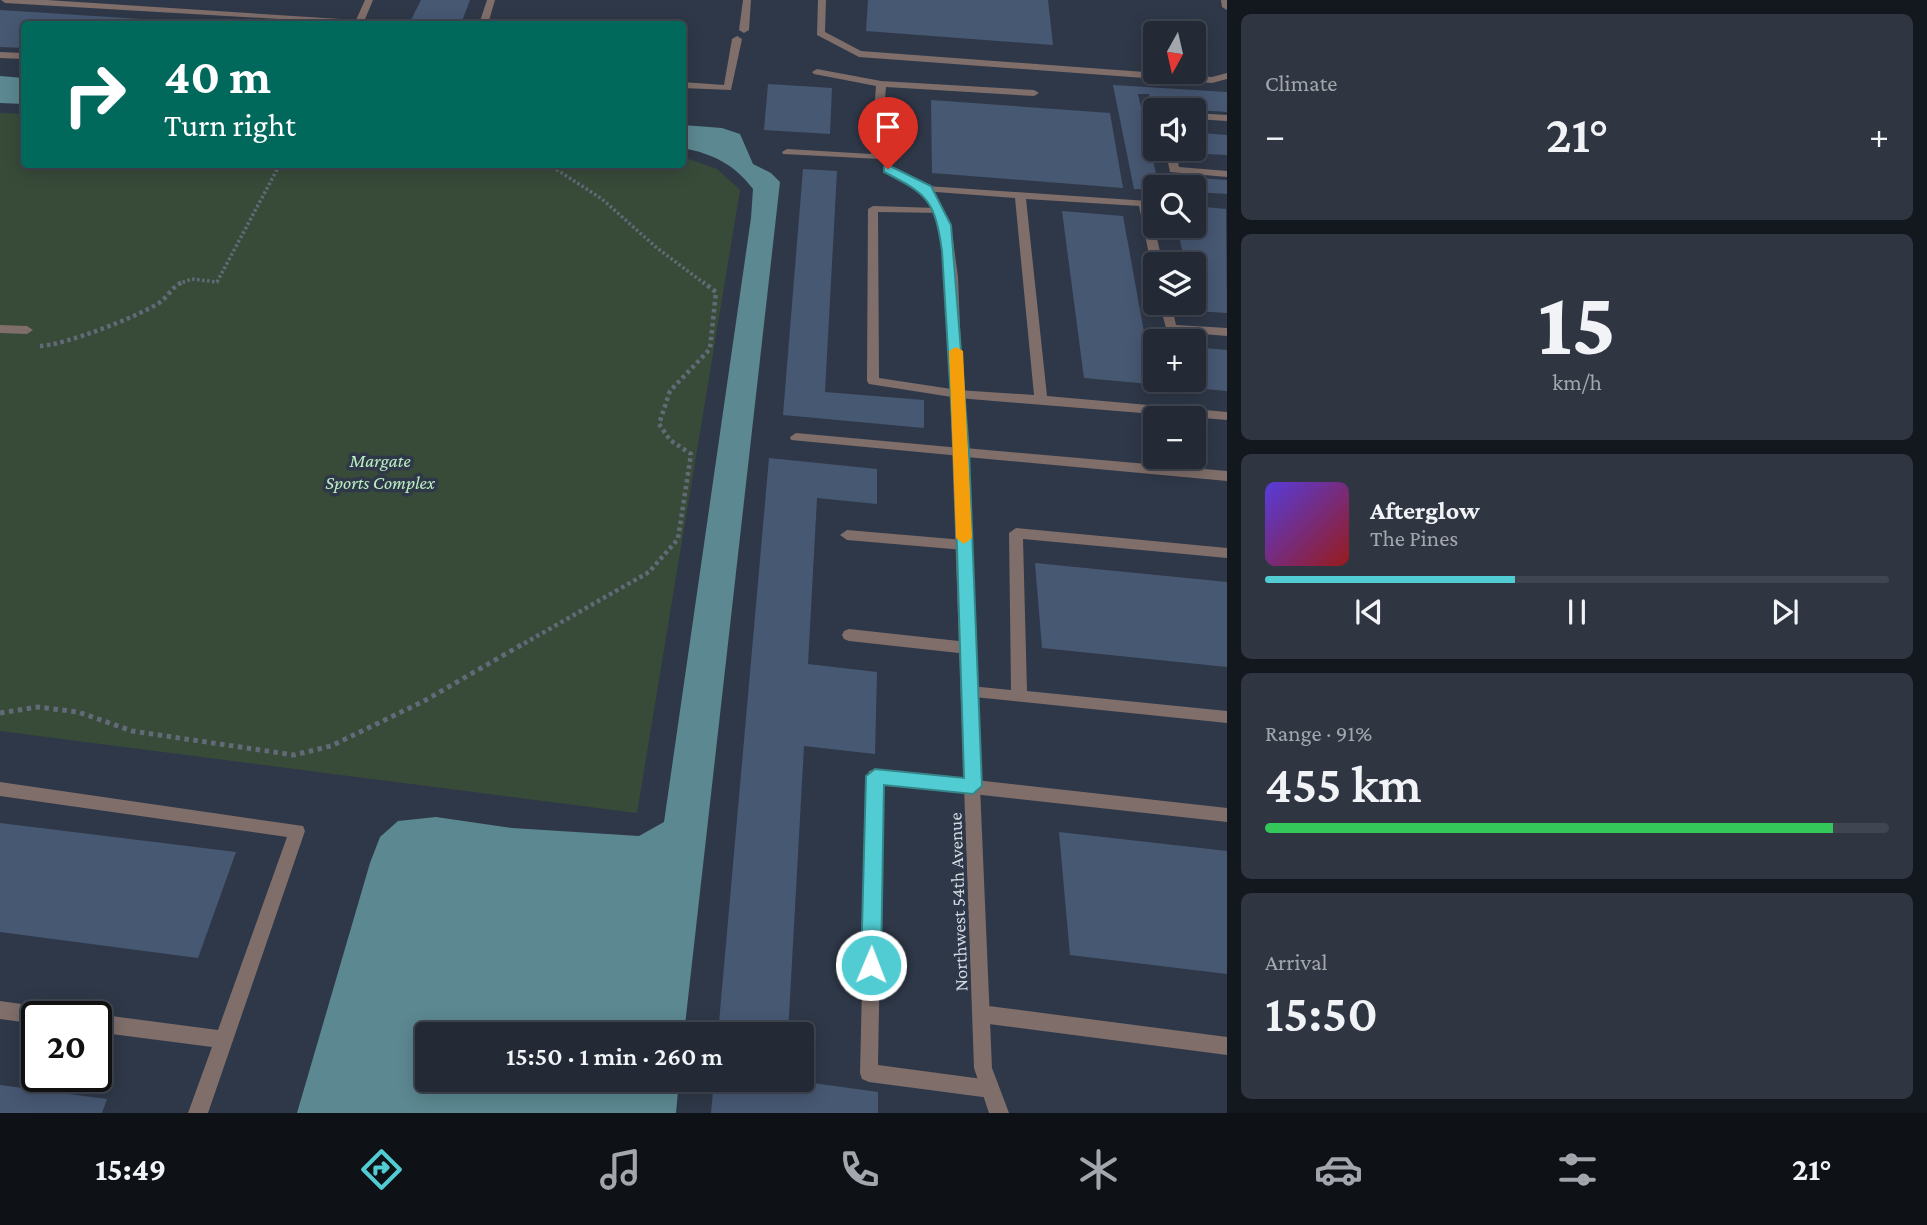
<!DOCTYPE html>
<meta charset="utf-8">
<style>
:root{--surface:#232a36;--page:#2f3642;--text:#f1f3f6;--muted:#a3a7ad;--line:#404651;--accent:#51ccd3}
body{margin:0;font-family:"Crimson Pro",serif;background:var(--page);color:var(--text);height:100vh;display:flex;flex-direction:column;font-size:26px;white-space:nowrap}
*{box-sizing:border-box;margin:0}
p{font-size:23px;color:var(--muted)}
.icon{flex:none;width:38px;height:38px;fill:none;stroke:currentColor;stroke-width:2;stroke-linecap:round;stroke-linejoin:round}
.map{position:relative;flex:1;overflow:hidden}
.drawer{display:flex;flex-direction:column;gap:14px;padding:14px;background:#13171e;width:700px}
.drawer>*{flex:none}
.banner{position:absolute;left:21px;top:21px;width:665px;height:147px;border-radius:7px;box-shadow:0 4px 18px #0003,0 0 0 2px var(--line);background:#00695c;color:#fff;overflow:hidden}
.needle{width:46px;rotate:188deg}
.tools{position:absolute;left:1143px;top:21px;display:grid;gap:14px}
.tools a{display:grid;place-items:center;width:63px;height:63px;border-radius:7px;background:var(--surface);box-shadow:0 4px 18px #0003,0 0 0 2px var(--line);font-size:35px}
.speed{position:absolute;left:21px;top:1001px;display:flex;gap:14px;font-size:35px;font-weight:700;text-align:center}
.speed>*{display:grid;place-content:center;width:91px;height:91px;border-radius:50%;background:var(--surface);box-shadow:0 4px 18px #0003,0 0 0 2px var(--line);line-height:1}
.speed .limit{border:4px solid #111;border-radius:10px;background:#fff;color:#111}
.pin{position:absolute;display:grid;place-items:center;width:60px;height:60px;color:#fff;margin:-72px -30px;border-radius:50% 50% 50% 0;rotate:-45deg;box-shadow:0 0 7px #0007}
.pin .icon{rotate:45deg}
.me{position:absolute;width:77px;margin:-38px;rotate:1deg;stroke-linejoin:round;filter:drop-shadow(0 0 5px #0008)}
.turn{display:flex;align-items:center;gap:24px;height:147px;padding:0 28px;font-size:32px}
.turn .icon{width:91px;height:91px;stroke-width:2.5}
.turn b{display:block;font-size:49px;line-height:60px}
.big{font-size:52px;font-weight:600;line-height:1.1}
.drawer .card{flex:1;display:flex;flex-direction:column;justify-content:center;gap:10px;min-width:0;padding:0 24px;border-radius:10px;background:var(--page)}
.drawer .dial{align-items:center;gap:0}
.dial b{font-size:91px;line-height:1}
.song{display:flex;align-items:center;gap:21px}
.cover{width:84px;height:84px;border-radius:10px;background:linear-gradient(135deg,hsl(250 70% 55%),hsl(0 70% 35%))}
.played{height:7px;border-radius:4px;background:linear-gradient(90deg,var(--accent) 40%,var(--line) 40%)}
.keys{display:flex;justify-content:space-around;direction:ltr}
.heat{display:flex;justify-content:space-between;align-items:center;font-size:38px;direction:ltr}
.charge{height:10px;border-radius:5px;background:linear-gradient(90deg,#34c759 91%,var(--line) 0)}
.trip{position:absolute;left:415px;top:1022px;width:399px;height:70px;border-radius:7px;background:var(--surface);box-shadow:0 4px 18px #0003,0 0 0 2px var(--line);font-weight:600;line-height:70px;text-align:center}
.tab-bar{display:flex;height:112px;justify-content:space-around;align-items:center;background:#0e1116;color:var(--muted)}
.tab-bar .icon{width:49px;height:49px}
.tab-bar .current{color:var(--accent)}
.tab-bar b{font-size:32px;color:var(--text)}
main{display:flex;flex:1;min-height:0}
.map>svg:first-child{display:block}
.green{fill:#384b39}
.water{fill:#5c8891}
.building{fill:#475873}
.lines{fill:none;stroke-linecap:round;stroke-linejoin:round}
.path-far2{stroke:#626a78;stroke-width:3.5;stroke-dasharray:2.5 2.5;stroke-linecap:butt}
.path-far1{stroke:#626a78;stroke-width:4.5;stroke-dasharray:3.5 3.5;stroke-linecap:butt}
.path{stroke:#626a78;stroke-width:5;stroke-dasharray:4.5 4.5;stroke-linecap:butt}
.service{fill:#7f6e6a;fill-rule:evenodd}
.minor{fill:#7f6e6a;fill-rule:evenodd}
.route{fill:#51ccd3;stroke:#358589;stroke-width:2}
.slow{fill:#f59e0b}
.labels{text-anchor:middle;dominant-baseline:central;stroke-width:7;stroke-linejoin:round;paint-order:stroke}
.park-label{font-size:19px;font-style:italic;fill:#bceec0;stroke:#2f3848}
.street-label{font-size:19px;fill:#d4dae4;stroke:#2f3848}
</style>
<main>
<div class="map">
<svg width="1227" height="1113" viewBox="0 0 1227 1113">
<rect width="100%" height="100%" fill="#2f3848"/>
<path class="green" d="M 0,113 L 24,114 L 24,164 L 682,164 L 683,157 L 717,169 L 740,190 L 637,813 L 0,731 Z"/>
<path class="water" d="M 0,76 L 24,78 L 24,104 L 0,103 Z
M 683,125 L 722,128 L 740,134 L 753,164 L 771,173 L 780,182 L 684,1034 L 427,1034 L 427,1080 L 679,1080 L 676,1113 L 297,1113 L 370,863 L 380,837 L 398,821 L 436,817 L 512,828 L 639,836 L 664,822 L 751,218 L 753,189 C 734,164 713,154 683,148 Z"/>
<path class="building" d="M 421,0 L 470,0 L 461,24 L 409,24 Z
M 868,0 L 1048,0 L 1053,45 L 866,31 Z
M 0,10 L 189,22 L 189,24 L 24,24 L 24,48 L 0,47 Z
M 768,84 L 832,88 L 830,134 L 764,130 Z
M 1113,85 L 1227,92 L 1227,112 L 1152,107 L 1149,94 L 1138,94 L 1159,187 L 1155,190 L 1134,189 Z
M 931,100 L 1110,113 L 1123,188 L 932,173 Z
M 1202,133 L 1227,135 L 1227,155 L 1207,154 Z
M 803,169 L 837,171 L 825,392 L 924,400 L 924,428 L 783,415 Z
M 1166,176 L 1227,180 L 1227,194 L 1194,192 L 1194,187 L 1169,187 Z
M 1194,206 L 1226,209 L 1227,313 L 1195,311 L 1194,264 L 1185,264 L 1177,226 L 1194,226 Z
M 1062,211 L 1123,216 L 1146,343 L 1155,343 L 1155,380 L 1194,380 L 1194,347 L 1227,350 L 1227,391 L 1084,378 Z
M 769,458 L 877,469 L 877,504 L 817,498 L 808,664 L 877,672 L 875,754 L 804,746 L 788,1034 L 718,1034 Z
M 1035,563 L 1227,582 L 1227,667 L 1042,648 Z
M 0,823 L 236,852 L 198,958 L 0,932 Z
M 1059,832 L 1227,851 L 1227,974 L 1070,955 Z
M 714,1080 L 791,1080 L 878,1092 L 878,1113 L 711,1113 Z
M 0,1085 L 107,1099 L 102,1113 L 0,1113 Z"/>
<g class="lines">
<path class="path-far2" d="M 548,164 L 602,199 L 657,248 L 705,284
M 178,284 L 192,279 L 217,282 L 280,164"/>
<path class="path-far1" d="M 40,346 C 65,345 137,317 159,303 C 168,297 172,286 183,282
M 518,647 L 649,572 L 678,539 L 691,454 L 670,440 L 659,424 L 670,391 L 710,349 L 716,292 L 703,282"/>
<path class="path" d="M 0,713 L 38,707 L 78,712 L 132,731 L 294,755 L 331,746 L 426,700 L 521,645"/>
<path class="service" d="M 1,0 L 47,0 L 356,20 L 365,0 L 373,0 L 363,24 L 5,3 Z
M 487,0 L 495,0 L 488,24 L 479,24 Z
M 743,0 L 751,0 L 749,30 L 744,33 L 739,30 Z
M 818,0 L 826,0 L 825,32 L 861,51 L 1212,77 L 1227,73 L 1227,79 L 1212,83 L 859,57 L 817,35 Z
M 1221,0 L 1227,0 L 1227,10 L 1222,7 Z
M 737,36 L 742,39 L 731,90 L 682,88 L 682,82 L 724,85 L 732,39 Z
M 0,52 L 24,53 L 24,59 L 0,58 Z
M 817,69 L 881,81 L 1034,90 L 1039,93 L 1034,96 L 886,87 L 880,159 L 783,154 L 782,152 L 787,149 L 871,154 L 876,86 L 814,74 L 812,72 Z
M 1194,113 L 1227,115 L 1227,121 L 1194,119 Z
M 1165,149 L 1175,149 L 1179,167 L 1227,171 L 1227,177 L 1170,172 Z
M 927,186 L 1148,201 L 1163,264 L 1155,264 L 1155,267 L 1151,264 L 1139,206 L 1026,199 L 1047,396 L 1227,412 L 1227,420 L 958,398 L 869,384 L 867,381 L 868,209 L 873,206 L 938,208 L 943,211 L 942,213 L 878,212 L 879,378 L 958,390 L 1034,395 L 1015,198 L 923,191 L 923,187 Z
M 1159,303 L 1171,303 L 1176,325 L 1227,328 L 1227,336 L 1167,331 Z
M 0,325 L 27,326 L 33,330 L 27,334 L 0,333 Z
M 796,433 L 961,448 L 968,452 L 961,456 L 791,440 L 790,437 Z
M 1016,528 L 1227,548 L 1227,558 L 1023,539 L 1027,691 L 1227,711 L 1227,723 L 965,696 L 962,692 L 965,688 L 970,686 L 1011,690 L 1009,533 Z
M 847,530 L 964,540 L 971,545 L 964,550 L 847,540 L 840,535 Z
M 849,629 L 968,642 L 973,644 L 975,648 L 973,652 L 968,654 L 849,641 L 844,639 L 842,635 L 844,631 Z
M 875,769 L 1227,808 L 1227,822 L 883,784 L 878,1065 L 990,1080 L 997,1082 L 999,1089 L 997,1096 L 990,1098 L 869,1082 L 862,1079 L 860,1073 L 867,776 L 869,771 Z
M 0,782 L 303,826 L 305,831 L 208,1113 L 188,1113 L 212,1047 L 96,1032 L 96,1017 L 90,1017 L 96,1014 L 218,1030 L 287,837 L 0,796 Z
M 0,1001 L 50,1008 L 56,1011 L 59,1017 L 37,1017 L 37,1024 L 0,1019 Z
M 981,1005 L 1227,1037 L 1227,1055 L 981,1023 L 975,1020 L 972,1014 L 975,1008 Z"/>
<path class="minor" d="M 888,166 L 931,187 L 951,225 L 958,277 L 965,448 L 1227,471 L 1227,481 L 966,457 L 992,1068 L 1009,1113 L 989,1113 L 974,1068 L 946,277 L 939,225 L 923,191 L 884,171 L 883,169 Z"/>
</g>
<path class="route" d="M 888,165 L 931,186 L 951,225 L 969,452 L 982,786 L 973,794 L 884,785 L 881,965 L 878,972 L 871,975 L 864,972 L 861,965 L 866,776 L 875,769 L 964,778 L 954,452 L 942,251 C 935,200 927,194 884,172 L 884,167 Z"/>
<path class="slow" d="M 956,347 L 963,351 L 972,538 L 964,544 L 956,538 L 949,351 Z"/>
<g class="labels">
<g class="park-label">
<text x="380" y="460">Margate<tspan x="380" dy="22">Sports Complex</tspan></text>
</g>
<g class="street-label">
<text transform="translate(958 902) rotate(-92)">Northwest 54th Avenue</text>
</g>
</g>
</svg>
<div class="tools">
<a><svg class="needle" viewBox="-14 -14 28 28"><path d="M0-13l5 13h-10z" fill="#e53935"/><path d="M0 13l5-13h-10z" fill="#a3a7ad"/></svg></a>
<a><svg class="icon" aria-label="sound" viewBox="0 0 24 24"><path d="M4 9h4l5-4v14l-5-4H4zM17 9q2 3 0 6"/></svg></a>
<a><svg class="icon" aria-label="search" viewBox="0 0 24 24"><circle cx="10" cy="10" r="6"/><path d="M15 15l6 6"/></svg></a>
<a><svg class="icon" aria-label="layers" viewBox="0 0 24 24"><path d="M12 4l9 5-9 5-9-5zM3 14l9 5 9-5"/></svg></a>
<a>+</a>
<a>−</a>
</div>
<div class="speed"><div class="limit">20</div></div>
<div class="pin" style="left:888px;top:169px;background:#d93025"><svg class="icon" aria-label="arrive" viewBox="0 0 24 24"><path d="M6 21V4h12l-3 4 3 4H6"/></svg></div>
<svg class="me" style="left:871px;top:965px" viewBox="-20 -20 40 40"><circle r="17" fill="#51ccd3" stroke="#fff" stroke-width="3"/><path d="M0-11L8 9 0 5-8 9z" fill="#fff"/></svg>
<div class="trip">15:50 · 1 min · 260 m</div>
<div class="banner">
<div class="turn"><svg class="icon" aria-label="right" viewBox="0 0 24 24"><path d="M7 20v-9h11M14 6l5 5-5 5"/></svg><div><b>40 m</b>Turn right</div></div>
</div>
</div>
<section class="drawer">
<div class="card"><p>Climate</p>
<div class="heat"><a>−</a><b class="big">21°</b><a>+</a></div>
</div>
<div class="card dial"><b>15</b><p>km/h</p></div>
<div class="card">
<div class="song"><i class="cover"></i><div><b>Afterglow</b><p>The Pines</p></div></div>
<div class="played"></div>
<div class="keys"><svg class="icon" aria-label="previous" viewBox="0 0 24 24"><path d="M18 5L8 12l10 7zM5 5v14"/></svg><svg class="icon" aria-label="pause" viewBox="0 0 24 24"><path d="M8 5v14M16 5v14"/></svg><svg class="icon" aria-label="next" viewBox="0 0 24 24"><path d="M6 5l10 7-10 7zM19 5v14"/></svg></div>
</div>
<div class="card"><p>Range · 91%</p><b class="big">455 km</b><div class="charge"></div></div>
<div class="card"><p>Arrival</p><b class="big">15:50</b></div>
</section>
</main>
<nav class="tab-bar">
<b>15:49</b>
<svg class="icon current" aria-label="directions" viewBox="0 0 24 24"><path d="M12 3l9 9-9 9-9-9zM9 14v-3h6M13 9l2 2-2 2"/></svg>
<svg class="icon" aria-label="music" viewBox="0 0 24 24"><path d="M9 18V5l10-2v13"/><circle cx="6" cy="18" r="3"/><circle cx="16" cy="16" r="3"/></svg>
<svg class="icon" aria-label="phone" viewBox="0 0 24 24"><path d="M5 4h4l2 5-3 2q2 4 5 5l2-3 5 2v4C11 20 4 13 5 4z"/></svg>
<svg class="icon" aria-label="climate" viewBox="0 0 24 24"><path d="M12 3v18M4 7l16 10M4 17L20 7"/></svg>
<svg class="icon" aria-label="car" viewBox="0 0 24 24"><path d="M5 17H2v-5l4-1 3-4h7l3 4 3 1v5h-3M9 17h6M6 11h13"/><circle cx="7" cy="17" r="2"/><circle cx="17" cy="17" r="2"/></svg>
<svg class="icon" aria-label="filters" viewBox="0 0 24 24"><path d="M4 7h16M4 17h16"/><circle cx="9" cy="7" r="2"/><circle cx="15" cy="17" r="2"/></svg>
<b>21°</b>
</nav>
